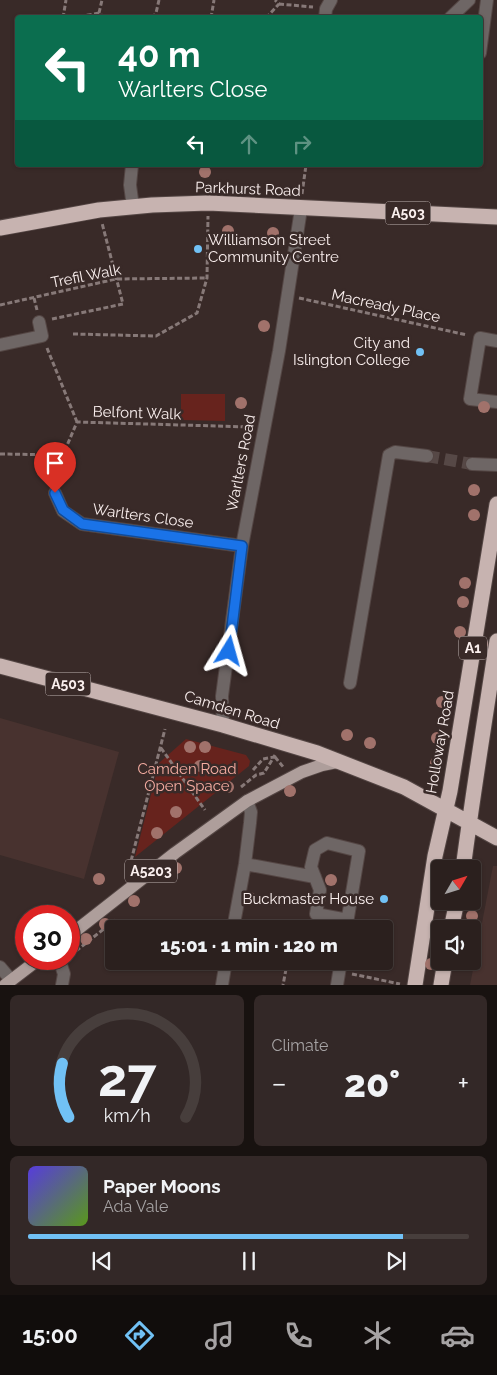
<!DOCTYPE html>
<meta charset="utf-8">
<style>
:root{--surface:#2b201e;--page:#332827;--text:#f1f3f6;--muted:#a6a3a4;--line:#473e3c;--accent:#71c1f5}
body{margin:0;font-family:Raleway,sans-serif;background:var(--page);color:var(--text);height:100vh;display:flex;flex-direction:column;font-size:19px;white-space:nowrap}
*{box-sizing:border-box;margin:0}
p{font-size:16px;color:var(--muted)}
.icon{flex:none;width:28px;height:28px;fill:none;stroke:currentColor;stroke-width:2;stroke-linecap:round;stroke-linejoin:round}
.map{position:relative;height:985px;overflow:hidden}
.side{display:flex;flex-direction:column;gap:10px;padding:10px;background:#181210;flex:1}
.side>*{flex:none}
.guide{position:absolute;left:15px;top:15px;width:468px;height:152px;border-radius:5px;box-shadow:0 1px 4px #0004,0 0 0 1px var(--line);background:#0b6e4f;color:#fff;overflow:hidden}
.needle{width:32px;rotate:51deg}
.controls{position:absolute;left:431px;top:860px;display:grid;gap:10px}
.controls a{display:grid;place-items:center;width:50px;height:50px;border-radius:5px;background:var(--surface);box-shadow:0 1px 4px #0004,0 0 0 1px var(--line);font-size:25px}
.speed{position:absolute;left:15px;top:905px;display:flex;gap:10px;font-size:25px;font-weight:700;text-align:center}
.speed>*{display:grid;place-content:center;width:65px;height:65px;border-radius:50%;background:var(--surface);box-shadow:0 1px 4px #0004,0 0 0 1px var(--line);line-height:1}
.speed .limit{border:8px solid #d22;background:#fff;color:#111}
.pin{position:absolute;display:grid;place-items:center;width:42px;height:42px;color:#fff;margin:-51px -21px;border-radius:50% 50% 50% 0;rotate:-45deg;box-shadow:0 0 5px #0007}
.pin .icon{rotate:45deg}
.me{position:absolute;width:55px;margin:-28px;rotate:8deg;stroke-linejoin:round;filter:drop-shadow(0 0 4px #0008)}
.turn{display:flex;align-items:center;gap:18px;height:105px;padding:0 20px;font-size:22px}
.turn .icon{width:65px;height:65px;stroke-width:2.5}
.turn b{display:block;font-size:35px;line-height:42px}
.lanes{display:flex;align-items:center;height:48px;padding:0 20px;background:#0003;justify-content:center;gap:25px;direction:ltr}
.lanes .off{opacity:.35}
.big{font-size:38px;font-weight:800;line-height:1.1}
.side .widget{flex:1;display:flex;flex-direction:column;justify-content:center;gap:8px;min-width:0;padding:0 18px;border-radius:8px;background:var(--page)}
.side .dial{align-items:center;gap:0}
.dial svg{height:130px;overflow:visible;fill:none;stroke:var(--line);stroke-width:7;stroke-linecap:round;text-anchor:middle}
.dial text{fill:var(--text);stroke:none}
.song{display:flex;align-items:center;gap:15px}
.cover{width:60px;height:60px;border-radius:8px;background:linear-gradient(135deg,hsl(250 70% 55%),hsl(90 70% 35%))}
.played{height:5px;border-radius:2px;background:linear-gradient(90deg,var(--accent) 85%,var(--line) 85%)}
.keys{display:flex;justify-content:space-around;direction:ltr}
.heat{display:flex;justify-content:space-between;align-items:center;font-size:28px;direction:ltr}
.side .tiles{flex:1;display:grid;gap:10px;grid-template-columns:1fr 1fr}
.widget:last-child{grid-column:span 2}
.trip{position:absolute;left:105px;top:920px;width:288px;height:50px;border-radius:5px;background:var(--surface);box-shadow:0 1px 4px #0004,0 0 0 1px var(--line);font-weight:800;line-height:50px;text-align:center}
.menu{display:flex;height:80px;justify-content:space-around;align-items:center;background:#110d0c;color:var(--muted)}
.menu .icon{width:35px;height:35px}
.menu .on{color:var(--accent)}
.menu b{font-size:22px;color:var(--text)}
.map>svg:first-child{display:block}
.built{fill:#48322f}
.green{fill:#67231d}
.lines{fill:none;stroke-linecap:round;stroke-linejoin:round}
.minor-tunnel{stroke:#564846;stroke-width:12;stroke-dasharray:12 6;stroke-linecap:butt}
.minor-casing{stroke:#544644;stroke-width:14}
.major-casing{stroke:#544644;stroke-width:14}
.highway-casing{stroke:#544644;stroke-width:17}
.path{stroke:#877978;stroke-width:3;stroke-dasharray:5 2.5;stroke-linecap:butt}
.minor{stroke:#6e6665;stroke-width:12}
.major{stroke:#ae9e9b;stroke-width:12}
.highway{stroke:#c7b3b0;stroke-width:15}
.tree{fill:#a1726b}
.route-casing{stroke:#114b97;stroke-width:12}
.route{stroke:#1a73e8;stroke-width:9}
.poi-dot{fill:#71c1f5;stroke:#392a28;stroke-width:2}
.labels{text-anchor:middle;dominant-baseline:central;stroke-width:5;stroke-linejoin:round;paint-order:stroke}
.shield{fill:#392a28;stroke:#c0b4b3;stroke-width:1}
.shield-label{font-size:14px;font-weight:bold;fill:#faefee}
.street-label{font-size:15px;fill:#faefee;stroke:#392a28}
.poi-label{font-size:15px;fill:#faefee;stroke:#392a28;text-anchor:end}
.park-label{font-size:15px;fill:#f6ada2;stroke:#392a28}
</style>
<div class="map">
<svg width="497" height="985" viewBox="0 0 497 985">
<rect width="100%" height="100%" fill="#392a28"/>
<path class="built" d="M 0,718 L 119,752 L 84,879 L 0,855 Z
M 493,866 L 497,866 L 497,985 L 470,985 Z"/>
<path class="green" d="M 181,394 L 225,394 L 225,421 L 181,420 Z
M 186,739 L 246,755 L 250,761 L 249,766 L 135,857 L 159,763 Z"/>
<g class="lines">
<path class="minor-tunnel" d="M 427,456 L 472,464"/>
<g class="minor-casing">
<path id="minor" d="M 325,18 L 326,9 L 331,0
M 450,18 L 469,0
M 480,53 L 487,0
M 132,165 L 130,185 L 133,207
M 497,341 L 480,338 L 470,399 L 497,402
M 0,345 L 42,336 L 39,322
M 472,464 L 497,465
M 55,493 L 63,511 L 82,524 L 242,546
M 350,683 L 389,455 L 395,452 L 427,456
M 223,725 L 222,696 L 242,546 L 279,351 L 301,209
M 245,864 L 315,877
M 233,929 L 245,864 L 250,823 L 251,812 L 247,801
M 346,929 L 359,851 L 327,843 L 315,850 L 311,867 L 320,890 L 316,914 L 348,920
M 59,959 L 64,974 L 62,985
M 0,967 L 11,980
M 222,985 L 226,961
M 337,985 L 341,961"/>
</g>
<g class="major-casing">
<path id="major" d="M 69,936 L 175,853 L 247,801 L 302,772 L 322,765 L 337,762
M 5,985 L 39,959"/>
</g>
<g class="highway-casing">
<path id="highway" d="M 0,228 L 99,210 L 152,205 L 208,203 L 497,217
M 0,666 L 223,725 L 317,753 L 404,787 L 497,838
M 463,869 C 473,793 485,717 497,641
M 451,929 L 457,901
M 415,985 L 435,856 L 450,791 L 497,504
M 441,985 L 445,961"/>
</g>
<path class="path" d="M 279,4 L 313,7
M 99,13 L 102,0
M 63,18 L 66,0
M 72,18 L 99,13 L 105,18
M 152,18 L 156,13 L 159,0
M 211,18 L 214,0
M 266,18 L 279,4 L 275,0
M 302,194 L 306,165
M 34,298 L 37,310
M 299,298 L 467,335
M 0,305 L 116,279 L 207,278
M 52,319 L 123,304 L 102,223
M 73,334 L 156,336 L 197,313 L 207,278 L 208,216
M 47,348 L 77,422
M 0,454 L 63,455 L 77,422 L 251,427
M 161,748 L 205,810
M 275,757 L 284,768
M 253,770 L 263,759 L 274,757
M 241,787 L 256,775 L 264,773 L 275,755
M 131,868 L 131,861 L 165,729
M 76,951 L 115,920
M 472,954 L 478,955
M 270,961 L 287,964 L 283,985
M 352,974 L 400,984"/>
<use href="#minor" class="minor"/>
<use href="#major" class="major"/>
<use href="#highway" class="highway"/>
</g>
<g class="tree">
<circle cx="205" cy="172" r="6"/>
<circle cx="228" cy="231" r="6"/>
<circle cx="273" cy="233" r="6"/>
<circle cx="264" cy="326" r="6"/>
<circle cx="241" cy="403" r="6"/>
<circle cx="484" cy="407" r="6"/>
<circle cx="474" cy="490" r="6"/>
<circle cx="474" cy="515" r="6"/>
<circle cx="465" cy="583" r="6"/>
<circle cx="463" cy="602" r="6"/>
<circle cx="460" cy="632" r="6"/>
<circle cx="482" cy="644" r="6"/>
<circle cx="442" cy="702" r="6"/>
<circle cx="347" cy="735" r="6"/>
<circle cx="437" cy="738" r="6"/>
<circle cx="370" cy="743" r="6"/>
<circle cx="190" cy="747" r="6"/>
<circle cx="205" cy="747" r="6"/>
<circle cx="436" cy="763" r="6"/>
<circle cx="200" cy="766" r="6"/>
<circle cx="228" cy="787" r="6"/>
<circle cx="290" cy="791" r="6"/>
<circle cx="176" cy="812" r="6"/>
<circle cx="157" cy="833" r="6"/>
<circle cx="176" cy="868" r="6"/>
<circle cx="99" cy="879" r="6"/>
<circle cx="331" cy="880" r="6"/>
<circle cx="250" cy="898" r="6"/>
<circle cx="134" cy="901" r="6"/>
<circle cx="472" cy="916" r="6"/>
<circle cx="105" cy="924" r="6"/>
<circle cx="86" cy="939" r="6"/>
<circle cx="431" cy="964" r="6"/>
</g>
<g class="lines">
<g class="route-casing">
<path id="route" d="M 55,493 L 63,510 L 82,524 L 242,546 L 229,651"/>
</g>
<use href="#route" class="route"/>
</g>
<g class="poi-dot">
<circle cx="198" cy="249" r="5"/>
<circle cx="420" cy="352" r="5"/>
<circle cx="384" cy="899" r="5"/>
</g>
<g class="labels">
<g class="shield">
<rect x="385.5" y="201.5" width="45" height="23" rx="4"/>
<rect x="459" y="636.5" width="28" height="23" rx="4"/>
<rect x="45.5" y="672.5" width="45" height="23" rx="4"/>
<rect x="125" y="859.5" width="52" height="23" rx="4"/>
</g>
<g class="shield-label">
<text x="408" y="213">A503</text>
<text x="473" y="648">A1</text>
<text x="68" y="684">A503</text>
<text x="151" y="871">A5203</text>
</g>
<g class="street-label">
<text transform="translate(248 189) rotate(2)">Parkhurst Road</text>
<text transform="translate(86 276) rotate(-11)">Trefil Walk</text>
<text transform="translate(386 306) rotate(12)">Macready Place</text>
<text transform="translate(137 413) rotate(2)">Belfont Walk</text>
<text transform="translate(241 463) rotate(-79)">Warlters Road</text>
<text transform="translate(143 516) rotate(8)">Warlters Close</text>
<text transform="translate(232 710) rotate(17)">Camden Road</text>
<text transform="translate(440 742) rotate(-80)">Holloway Road</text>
</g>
<g class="poi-label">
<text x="208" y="240" text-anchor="start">Williamson Street<tspan x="208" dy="17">Community Centre</tspan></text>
<text x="410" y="343">City and<tspan x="410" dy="17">Islington College</tspan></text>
<text x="374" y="899">Buckmaster House</text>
</g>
<g class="park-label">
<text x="187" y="769">Camden Road<tspan x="187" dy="17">Open Space</tspan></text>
</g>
</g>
</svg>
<div class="controls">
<a><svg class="needle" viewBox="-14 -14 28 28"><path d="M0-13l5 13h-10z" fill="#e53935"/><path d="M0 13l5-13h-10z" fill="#a6a3a4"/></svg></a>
<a><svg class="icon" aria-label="sound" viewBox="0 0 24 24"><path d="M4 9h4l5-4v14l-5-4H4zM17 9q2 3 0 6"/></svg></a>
</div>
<div class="speed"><div class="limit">30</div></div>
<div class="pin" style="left:55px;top:493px;background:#d93025"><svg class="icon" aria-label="arrive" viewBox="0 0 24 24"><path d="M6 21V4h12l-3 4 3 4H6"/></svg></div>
<svg class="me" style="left:229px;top:651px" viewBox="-20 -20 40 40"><path d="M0-17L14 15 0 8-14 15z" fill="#1a73e8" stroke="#fff" stroke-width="4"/></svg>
<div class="trip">15:01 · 1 min · 120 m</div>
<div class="guide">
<div class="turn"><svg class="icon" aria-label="left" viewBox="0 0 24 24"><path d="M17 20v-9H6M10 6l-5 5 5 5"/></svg><div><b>40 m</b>Warlters Close</div></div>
<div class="lanes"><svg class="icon" aria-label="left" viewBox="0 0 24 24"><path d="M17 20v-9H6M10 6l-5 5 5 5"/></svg><svg class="icon off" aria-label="ahead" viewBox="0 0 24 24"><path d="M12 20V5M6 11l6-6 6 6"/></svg><svg class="icon off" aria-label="right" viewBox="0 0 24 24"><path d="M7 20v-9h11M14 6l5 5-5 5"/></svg></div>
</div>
</div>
<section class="side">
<div class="tiles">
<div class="widget dial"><svg viewBox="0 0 100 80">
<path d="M14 69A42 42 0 1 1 86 69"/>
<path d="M14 69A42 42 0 0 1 10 36" stroke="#71c1f5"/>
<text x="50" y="56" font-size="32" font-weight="700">27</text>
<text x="50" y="72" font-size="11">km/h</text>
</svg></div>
<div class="widget"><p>Climate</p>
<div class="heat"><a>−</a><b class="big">20°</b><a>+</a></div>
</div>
<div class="widget">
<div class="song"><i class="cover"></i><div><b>Paper Moons</b><p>Ada Vale</p></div></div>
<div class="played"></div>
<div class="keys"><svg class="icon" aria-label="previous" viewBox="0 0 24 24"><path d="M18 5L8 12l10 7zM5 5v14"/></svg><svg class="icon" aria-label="pause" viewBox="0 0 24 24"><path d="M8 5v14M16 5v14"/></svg><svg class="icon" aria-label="next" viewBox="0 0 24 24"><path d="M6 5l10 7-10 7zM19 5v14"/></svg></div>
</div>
</div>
</section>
<nav class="menu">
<b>15:00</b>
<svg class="icon on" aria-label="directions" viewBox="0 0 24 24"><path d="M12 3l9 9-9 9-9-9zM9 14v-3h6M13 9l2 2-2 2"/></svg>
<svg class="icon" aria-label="music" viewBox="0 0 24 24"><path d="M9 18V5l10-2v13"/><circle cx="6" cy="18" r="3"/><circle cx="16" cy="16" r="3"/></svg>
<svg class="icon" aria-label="phone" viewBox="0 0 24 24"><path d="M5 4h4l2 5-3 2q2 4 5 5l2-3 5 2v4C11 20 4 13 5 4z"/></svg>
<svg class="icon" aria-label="climate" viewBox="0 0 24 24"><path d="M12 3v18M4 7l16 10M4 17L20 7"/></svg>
<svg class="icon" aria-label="car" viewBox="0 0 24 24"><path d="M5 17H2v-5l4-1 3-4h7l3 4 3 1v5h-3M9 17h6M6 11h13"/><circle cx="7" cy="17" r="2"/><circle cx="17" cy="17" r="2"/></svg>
</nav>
